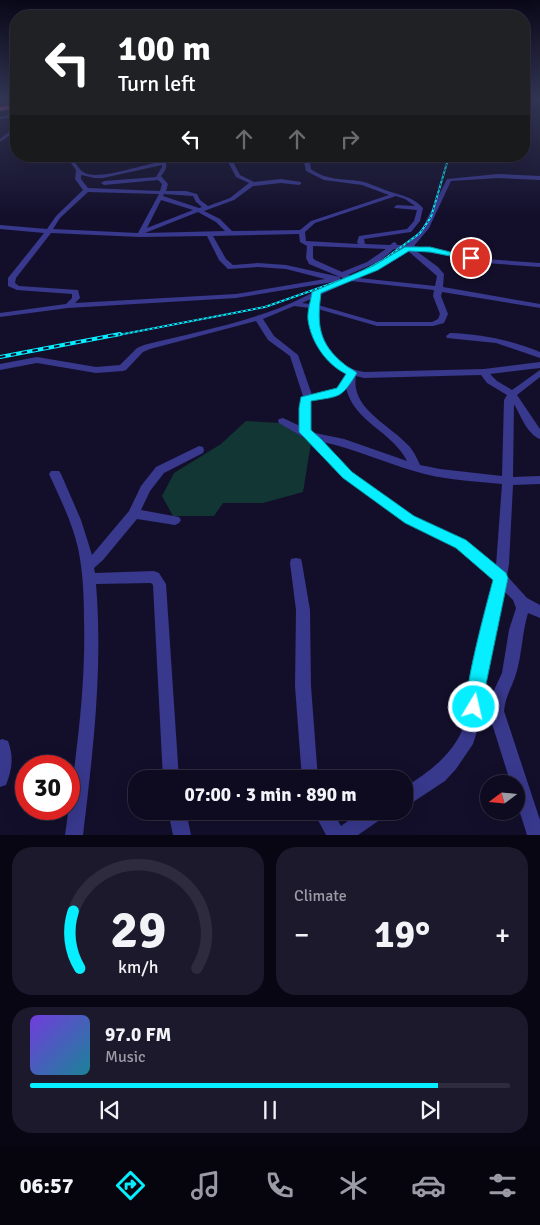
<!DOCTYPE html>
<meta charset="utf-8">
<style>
:root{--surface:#0e0b20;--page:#1c192d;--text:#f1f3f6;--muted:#9b9ba5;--line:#2e2b3e;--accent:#06eeff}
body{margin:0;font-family:Signika,sans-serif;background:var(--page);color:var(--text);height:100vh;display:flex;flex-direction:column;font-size:19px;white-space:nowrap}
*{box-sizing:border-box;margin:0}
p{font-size:16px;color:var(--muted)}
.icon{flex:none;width:28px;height:28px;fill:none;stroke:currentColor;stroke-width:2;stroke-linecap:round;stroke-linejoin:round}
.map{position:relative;height:835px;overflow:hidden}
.panel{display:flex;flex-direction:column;gap:12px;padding:12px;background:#080612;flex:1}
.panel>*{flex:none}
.top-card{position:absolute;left:10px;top:10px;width:520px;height:152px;border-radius:20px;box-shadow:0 5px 20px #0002,0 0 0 1px var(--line);background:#202124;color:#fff;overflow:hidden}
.needle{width:32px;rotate:254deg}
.controls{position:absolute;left:480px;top:775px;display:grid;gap:10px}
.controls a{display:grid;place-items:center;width:45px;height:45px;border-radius:50%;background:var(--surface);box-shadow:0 5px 20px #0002,0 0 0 1px var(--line);font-size:25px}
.speed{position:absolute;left:15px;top:755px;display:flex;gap:10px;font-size:25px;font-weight:700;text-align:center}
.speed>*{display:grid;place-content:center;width:65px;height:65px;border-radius:50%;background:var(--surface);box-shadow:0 5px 20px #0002,0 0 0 1px var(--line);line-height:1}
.speed .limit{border:8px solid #d22;background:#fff;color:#111}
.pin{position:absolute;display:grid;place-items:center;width:42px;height:42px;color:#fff;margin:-21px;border:2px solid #fff;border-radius:50%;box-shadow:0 1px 5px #0007}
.me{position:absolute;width:55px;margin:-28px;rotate:9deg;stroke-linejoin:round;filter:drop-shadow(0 0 4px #0008)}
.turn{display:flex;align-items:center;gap:18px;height:105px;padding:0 25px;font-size:22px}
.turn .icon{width:65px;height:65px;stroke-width:2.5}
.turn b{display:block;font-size:35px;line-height:42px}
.lanes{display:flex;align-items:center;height:48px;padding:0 25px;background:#0003;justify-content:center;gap:25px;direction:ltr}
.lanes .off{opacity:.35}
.big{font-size:38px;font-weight:700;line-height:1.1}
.panel .tile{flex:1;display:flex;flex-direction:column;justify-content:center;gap:8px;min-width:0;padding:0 18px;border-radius:20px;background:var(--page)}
.panel .dial{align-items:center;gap:0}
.dial svg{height:130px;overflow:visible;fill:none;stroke:var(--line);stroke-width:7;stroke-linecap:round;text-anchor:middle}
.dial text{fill:var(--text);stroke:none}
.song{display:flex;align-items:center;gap:15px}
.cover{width:60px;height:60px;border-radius:8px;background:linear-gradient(135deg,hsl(260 70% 55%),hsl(190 70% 35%))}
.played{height:5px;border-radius:2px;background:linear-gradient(90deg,var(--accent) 85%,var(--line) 85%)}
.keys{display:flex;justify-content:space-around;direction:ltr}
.heat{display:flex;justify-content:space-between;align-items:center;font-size:28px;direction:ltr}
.panel .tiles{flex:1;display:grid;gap:12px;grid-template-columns:1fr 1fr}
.tile:last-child{grid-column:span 2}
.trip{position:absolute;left:128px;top:770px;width:285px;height:50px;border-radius:20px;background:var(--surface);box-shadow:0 5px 20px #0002,0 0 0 1px var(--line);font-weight:700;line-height:50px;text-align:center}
.dock{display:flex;height:80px;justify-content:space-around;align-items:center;background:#06040d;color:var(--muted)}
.dock .icon{width:35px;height:35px}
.dock .on{color:var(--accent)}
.dock b{font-size:22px;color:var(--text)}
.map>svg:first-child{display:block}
.green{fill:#123634}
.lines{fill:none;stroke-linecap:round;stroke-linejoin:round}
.minor{fill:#38388d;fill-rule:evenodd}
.highway{fill:#ff55ac;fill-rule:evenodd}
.rail-far1-casing{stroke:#06eeff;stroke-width:2}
.rail-casing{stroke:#06eeff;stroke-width:4}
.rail-far1{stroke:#130f2b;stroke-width:1;stroke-dasharray:2.5;stroke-linecap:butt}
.rail{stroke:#130f2b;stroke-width:2;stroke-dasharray:5.5;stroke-linecap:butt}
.route{fill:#06eeff;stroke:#049ba6}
</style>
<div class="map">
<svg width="540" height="835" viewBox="0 0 540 835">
<rect width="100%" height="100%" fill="#130f2b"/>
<path class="green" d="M 246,421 L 281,423 L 311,443 L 303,492 L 263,503 L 223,503 L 214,516 L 173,516 L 162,496 L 174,473 L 221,444 Z"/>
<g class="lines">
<path class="minor" d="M 16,99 L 16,101 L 0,104 L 0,102 Z
M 16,114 L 16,116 L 0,119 L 0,117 Z
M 14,128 L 16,128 L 16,131 L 0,142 L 0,139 Z
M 66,156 L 71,156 C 74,161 79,169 83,172 C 96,182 143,164 161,162 L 159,156 L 164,156 C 167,166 168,167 161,176 L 168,184 L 166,191 L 186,191 L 197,194 L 200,200 L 208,206 L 230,198 L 249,183 L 236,177 L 225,156 L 230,156 L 240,175 L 254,182 L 281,179 L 301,182 L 301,184 L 299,185 L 281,183 L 253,186 L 234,200 L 204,211 L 220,219 L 232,231 L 300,230 L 311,221 L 389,195 L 362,185 L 324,180 L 306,171 L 304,162 L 298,156 L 303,156 L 310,162 L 311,169 C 325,180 343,179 360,181 C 369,183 377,187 385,190 C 399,195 412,196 423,208 L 420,221 L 411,232 L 364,239 L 365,244 L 390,245 L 394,242 L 396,243 L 397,245 L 407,245 L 423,227 L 447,179 L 498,174 L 540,176 L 540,180 L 498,178 L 451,181 L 429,228 L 414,246 L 486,259 L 540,263 L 540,267 L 486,263 L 415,250 L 438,267 L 444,274 L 443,287 L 540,304 L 540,308 L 442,292 L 441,296 L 448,314 L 444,323 L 433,326 L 377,326 L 318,309 L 318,313 C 320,340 334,367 364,372 L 484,369 L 540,362 L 540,368 L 490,374 L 497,381 L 512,390 L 540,370 L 540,377 L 517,395 L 540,429 L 540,439 C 527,434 521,416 514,404 L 513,477 L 540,476 L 540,484 L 513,485 L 509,564 L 507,576 L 527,598 L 540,605 L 540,618 L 528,613 C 522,633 522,655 516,674 C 512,687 505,697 504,711 L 540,820 L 540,835 L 527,835 L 516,800 L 516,784 L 511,784 L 488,711 L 489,701 L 502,673 L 509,630 L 516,608 L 513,600 L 504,591 L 486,671 L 480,722 L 473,744 L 456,769 L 445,781 L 410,804 L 404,806 L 404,788 C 427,773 448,759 461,733 C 469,716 468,692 471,673 C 476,642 486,611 493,580 L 475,562 L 457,548 L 406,522 L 383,507 L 343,478 L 306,439 L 279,423 L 278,421 L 279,419 L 283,418 L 300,426 L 300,399 L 303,396 L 290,356 L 268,340 L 256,321 L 150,349 L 143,352 L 126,370 L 123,371 L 96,373 L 37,363 L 0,370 L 0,364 L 37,357 L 96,367 L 120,365 L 137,348 L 144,345 C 188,334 234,325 277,309 C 298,301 318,289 339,281 L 236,298 L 68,308 L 0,317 L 0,313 L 66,304 L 72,298 L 72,294 L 17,290 L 8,286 L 8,278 L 44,233 L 0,229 L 0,225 L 47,229 L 56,216 L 83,190 L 75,179 L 76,170 ZM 162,165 L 162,167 L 156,177 L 104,181 L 101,183 L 104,185 L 158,180 L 162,184 L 160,191 L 88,188 L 81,179 L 81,175 L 95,178 L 103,178 ZM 88,192 L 159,194 L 138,233 L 53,229 L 60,218 ZM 164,194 L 193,196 L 196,202 L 202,207 L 199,208 L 163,196 ZM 396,196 L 405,199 L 415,206 L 397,205 L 394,207 L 395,208 L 417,210 L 414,221 L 407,229 L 359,236 L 357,242 L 358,244 L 306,241 L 305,232 L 315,223 ZM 161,200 L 193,210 L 147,228 ZM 198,212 L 216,222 L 225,231 L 145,233 ZM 51,233 L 140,237 L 207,236 L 219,260 L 228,269 L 258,267 L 286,269 L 325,279 L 236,294 L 75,303 L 80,298 L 78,290 L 19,286 L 15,283 L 16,278 ZM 299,234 L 300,242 L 307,246 L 306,258 L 309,264 L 345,279 L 340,281 L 340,277 L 286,265 L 258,263 L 233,265 L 226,259 L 213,236 ZM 313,246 L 386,249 L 367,262 L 342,272 L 315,260 L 313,258 ZM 394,249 L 402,249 C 387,261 369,269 351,276 L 348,275 L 380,261 ZM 408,251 L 437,276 L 435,286 L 359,278 L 397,259 ZM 351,281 L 434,290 L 433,296 L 440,314 L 438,319 L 432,322 L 377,322 L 318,305 L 317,299 L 311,299 L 310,304 L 302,303 ZM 294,306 L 310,308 C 308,338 323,359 347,374 L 334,391 L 312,395 L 298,355 L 274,336 L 263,319 ZM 481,375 L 487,383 L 507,395 L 504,400 L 502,476 L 440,469 L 420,465 C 417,458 413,450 408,445 C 390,425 350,408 356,376 L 364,378 ZM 346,388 C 354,422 393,432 407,461 L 344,439 L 310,432 L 310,401 L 340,395 ZM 322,442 C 353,448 383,462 414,471 C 442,480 473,481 502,484 L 496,566 L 465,540 L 414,516 L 391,501 L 351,472 Z
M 450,333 C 482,334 510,340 540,352 L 540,358 L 496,343 L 447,338 L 446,336 Z
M 199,446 L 203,447 L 204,450 L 203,453 L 164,473 L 150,491 L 141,510 L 179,517 L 181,520 L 179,523 L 175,525 L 137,519 L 103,560 L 94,568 L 95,573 L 154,571 L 159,573 L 166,584 L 179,779 L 163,779 L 153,585 L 151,583 L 96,584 C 103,669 93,752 83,835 L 65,835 C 75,764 86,692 84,620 C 84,596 83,572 78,548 C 72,522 60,498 49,474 L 51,471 L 59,471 L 61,474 L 81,520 L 92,555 L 129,511 L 141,486 L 156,467 Z
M 296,558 L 301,559 L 302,563 L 310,610 L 311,686 L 318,779 L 302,779 L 295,686 L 296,610 L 290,563 L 291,559 Z
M 2,739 L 8,741 C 14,757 12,770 6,785 L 0,787 L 0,740 Z
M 168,811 L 186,811 L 191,835 L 173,835 Z
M 313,811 L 332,811 L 341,826 L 362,811 L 387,811 L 384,817 L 358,835 L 326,835 Z"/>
<path class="highway" d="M 16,104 L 16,108 L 0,111 L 0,107 Z"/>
<g class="rail-far1-casing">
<path id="rail-far1" d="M 113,336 L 265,307 L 356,275 L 382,261 L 420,233 L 431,217 L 449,156"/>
</g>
<g class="rail-casing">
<path id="rail" d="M 0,357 L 120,334"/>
</g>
<use href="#rail-far1" class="rail-far1"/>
<use href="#rail" class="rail"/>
</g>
<linearGradient id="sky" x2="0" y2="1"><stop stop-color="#0a0818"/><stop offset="0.46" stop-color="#333755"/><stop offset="1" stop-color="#333755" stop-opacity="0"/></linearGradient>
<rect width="540" height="215" fill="url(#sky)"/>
<path class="route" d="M 405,247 L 430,247 L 475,258 L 471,260 L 430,252 L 409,251 L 378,270 L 321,293 C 317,324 318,343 344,364 C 348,368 353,369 357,373 C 341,399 340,396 311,401 L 311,430 L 321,439 L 352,472 L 414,516 L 466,540 L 506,573 L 508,578 L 480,713 L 474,716 L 467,713 C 461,697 487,603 493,580 L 456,548 L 405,523 L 343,478 L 299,432 L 299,408 L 301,397 L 337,388 L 346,374 C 326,364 311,342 308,320 C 307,311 311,300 312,292 L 373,266 Z"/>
</svg>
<div class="controls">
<a><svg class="needle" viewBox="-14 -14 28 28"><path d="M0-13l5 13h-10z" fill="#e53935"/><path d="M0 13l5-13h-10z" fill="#9b9ba5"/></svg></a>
</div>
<div class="speed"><div class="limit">30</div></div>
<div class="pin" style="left:471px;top:258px;background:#d93025"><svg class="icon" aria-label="arrive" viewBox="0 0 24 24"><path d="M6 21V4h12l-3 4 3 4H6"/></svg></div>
<svg class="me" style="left:474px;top:707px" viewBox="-20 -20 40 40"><circle r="17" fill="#06eeff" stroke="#fff" stroke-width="3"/><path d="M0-11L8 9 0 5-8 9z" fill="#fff"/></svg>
<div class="trip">07:00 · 3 min · 890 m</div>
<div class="top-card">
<div class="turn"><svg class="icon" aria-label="left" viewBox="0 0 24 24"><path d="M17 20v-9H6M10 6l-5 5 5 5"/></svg><div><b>100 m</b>Turn left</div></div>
<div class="lanes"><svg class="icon" aria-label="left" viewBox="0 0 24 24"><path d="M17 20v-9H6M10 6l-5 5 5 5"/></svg><svg class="icon off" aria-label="ahead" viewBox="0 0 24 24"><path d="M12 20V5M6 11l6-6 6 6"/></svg><svg class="icon off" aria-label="ahead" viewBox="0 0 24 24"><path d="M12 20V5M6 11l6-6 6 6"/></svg><svg class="icon off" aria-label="right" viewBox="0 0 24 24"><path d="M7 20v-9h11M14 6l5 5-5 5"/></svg></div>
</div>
</div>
<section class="panel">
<div class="tiles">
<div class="tile dial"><svg viewBox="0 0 100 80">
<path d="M14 69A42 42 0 1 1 86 69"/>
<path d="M14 69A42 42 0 0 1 10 34" stroke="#06eeff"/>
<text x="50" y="56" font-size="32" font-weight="700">29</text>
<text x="50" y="72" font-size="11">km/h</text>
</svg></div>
<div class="tile"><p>Climate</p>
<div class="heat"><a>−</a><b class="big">19°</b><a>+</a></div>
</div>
<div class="tile">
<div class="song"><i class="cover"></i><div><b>97.0 FM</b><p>Music</p></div></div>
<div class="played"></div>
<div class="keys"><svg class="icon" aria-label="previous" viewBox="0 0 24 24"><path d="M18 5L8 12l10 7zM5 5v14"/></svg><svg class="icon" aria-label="pause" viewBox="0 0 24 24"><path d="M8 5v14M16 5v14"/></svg><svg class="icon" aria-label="next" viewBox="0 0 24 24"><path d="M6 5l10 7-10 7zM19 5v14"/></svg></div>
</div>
</div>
</section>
<nav class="dock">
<b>06:57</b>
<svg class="icon on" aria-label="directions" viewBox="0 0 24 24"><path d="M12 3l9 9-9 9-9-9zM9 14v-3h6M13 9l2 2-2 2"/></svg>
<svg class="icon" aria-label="music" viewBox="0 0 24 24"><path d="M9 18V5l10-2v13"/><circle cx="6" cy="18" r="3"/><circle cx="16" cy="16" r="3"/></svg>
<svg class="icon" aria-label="phone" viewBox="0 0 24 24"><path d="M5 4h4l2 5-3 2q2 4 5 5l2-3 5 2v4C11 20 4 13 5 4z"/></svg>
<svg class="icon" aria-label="climate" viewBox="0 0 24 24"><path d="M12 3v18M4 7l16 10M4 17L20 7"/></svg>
<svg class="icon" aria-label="car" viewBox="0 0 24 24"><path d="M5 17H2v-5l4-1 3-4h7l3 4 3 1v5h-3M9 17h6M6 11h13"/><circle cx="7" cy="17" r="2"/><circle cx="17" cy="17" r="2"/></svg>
<svg class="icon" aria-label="filters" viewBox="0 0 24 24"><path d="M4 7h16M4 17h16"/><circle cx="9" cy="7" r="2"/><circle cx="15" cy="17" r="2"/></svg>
</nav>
